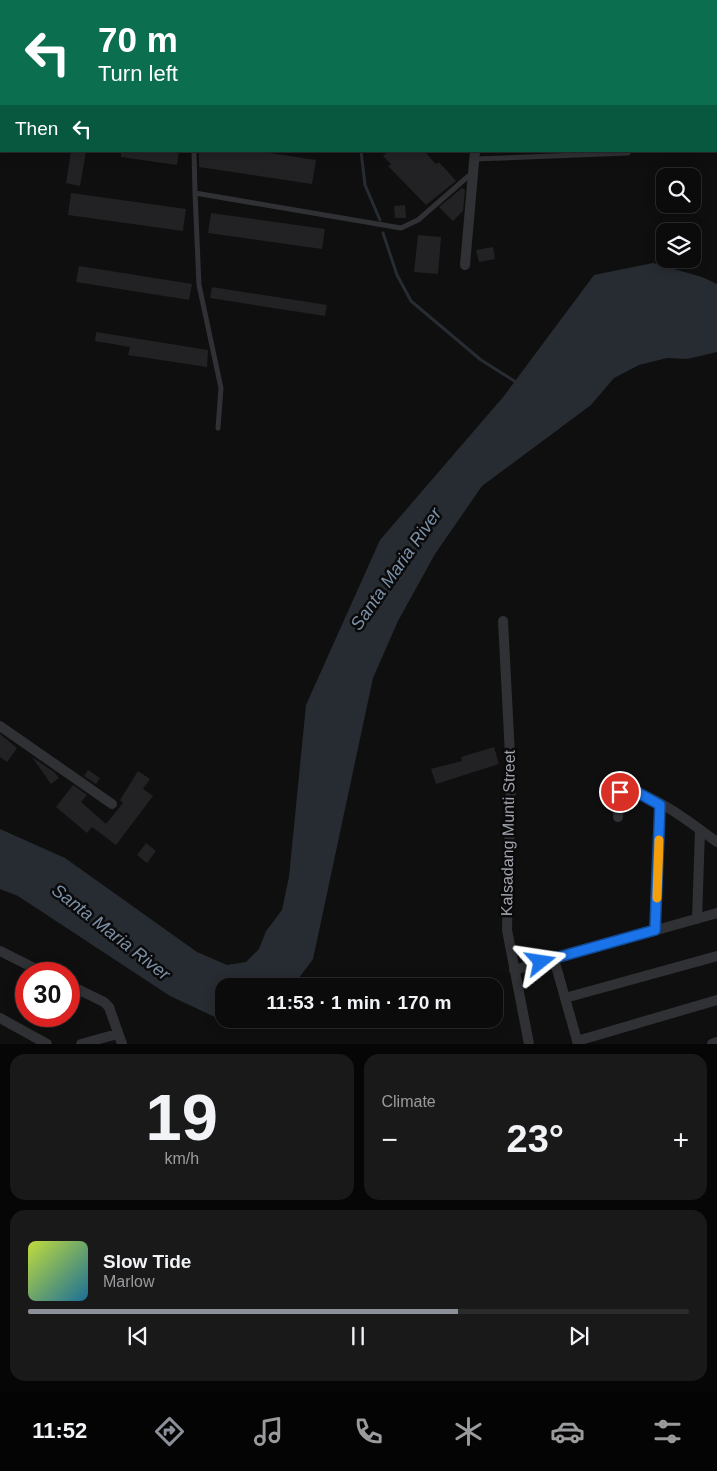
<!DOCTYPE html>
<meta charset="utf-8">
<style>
:root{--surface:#0b0b0c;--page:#19191a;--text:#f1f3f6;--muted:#9a9b9d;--line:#2b2b2d;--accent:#8c9099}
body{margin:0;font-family:Helvetica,sans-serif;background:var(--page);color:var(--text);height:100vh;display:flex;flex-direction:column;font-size:19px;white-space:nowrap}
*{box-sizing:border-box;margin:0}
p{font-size:16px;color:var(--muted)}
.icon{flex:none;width:28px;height:28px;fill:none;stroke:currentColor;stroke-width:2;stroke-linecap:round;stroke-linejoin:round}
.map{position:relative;height:1044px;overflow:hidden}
.drawer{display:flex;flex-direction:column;gap:10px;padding:10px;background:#060607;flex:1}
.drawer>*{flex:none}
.hud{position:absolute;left:0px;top:0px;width:718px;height:152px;box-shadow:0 2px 12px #0003,0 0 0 1px var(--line);background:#0b6e4f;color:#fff;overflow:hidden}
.fabs{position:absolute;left:656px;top:168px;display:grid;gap:10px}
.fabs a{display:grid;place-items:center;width:45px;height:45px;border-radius:10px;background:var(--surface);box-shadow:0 2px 12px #0003,0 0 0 1px var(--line);font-size:25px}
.speed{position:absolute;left:15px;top:962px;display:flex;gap:10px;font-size:25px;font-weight:700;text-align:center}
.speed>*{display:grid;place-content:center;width:65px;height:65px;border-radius:50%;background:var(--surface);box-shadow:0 2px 12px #0003,0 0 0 1px var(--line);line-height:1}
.speed .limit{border:8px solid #d22;background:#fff;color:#111}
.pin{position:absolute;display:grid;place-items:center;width:42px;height:42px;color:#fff;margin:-21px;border:2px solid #fff;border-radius:50%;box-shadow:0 1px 5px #0007}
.me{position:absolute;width:55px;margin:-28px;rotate:75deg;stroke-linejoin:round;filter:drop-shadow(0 0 4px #0008)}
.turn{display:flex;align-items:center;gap:18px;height:105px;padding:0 15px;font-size:22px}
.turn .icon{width:65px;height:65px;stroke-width:2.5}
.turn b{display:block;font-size:35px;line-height:42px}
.then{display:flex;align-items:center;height:48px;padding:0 15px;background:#0003;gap:10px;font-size:19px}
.big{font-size:38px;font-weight:800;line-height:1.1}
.drawer .card{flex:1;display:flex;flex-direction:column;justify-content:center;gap:8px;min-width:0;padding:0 18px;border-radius:15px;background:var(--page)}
.drawer .dial{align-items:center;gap:0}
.dial b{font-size:65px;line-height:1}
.song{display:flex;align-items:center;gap:15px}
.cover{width:60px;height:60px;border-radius:8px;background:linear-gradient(135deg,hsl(70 70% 55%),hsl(200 70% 35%))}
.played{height:5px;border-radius:2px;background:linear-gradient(90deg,var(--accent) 65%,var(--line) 65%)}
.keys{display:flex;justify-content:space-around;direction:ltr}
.heat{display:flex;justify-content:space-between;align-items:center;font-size:28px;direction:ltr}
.drawer .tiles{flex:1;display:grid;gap:10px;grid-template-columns:1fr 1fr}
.card:last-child{grid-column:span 2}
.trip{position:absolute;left:215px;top:978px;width:288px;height:50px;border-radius:15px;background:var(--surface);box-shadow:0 2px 12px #0003,0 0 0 1px var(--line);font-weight:800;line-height:50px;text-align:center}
.tab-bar{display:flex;height:80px;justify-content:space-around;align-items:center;background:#040405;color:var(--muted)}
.tab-bar .icon{width:35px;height:35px}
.tab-bar .active{color:var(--accent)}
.tab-bar b{font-size:22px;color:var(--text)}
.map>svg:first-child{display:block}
.water{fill:#272c32}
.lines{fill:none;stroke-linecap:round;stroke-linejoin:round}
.stream{stroke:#272c32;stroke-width:3}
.building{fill:#222224}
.service{stroke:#303134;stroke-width:5}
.minor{stroke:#303134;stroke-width:10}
.route-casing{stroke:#114b97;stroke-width:12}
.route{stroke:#1a73e8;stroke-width:9}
.slow{stroke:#f59e0b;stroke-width:9}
.labels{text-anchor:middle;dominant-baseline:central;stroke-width:5;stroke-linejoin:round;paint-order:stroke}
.street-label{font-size:16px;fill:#a2a5af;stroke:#0a0a0b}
.water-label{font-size:18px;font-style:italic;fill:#7c90a7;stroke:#0a0a0b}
</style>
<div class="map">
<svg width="717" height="1044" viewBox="0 0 717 1044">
<rect width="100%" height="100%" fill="#0f0f10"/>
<path class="water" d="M 653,263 L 702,277 L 717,284 L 717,352 L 687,359 L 667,358 L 639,365 L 614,378 L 591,405 L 482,486 L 435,554 L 398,621 L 373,678 L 313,959 L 293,986 L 224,986 L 224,1014 L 215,1017 L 170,996 L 18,896 L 0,889 L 0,829 L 65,858 L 197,952 L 227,965 L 246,962 L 259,949 L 266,931 L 282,910 L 289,877 L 306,705 L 380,540 L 504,396 L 594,275 Z"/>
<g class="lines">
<path class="stream" d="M 238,0 L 240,1
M 361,151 L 365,185 L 380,220
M 383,233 L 397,275 L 411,301 L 481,360 L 516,382"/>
</g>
<path class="building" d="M 71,151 L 86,151 L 80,186 L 66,183 Z
M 121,151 L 179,151 L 177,165 L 121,157 Z
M 199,151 L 257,151 L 316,160 L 312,184 L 199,167 Z
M 389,151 L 424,151 L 436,164 L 439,162 L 456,181 L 426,205 L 388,166 L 391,164 L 383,156 Z
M 462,188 L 465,190 L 463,211 L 453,221 L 439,207 Z
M 71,193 L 186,209 L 183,231 L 68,215 Z
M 405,205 L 406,218 L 395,218 L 394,206 Z
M 211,213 L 325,229 L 322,249 L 208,233 Z
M 418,235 L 441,237 L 438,274 L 414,272 Z
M 493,247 L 495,259 L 479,262 L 476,250 Z
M 79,266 L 192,284 L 189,300 L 76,282 Z
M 212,287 L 327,305 L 325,316 L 210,298 Z
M 96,332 L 208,350 L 207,367 L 128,355 L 130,347 L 95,341 Z
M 0,734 L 17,748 L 7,762 L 0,757 Z
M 494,747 L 499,764 L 436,784 L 431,769 L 462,761 L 461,757 Z
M 32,757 L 54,772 L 59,778 L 51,784 Z
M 88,770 L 100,778 L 96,784 L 84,776 Z
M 138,771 L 150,779 L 143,789 L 153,796 L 116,845 L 92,827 L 87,833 L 56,807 L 73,785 L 87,795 L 81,802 L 106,824 L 123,803 L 120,800 Z
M 146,843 L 156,851 L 147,863 L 137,855 Z"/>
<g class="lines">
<path class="service" d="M 194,151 L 195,193 L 401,228 L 418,220 L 472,173
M 475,159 L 628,153
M 195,193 L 199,285 L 221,388 L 218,428"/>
<path class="minor" d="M 484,0 L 484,1
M 465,265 L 475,151
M 503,621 L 511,774 L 507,930 L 529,1044
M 0,726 L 112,804
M 618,817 L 619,792 L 624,789 C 656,795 691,823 717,842
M 697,919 L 700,830
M 655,930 L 660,805
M 0,951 L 46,974
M 554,959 L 578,1044
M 514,970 L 717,913
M 69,985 L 104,1002 L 109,1007 L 122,1044
M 565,998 L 717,956
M 0,1018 L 47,1044
M 577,1041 L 717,1000
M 81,1044 L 117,1034
M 712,1044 L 717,1042"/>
</g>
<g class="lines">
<g class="route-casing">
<path id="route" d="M 541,962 L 655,930 L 660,805 L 633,790 L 624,789 L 620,792"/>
</g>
<use href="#route" class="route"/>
<path class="slow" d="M 657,898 L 659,840"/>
</g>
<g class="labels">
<g class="street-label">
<text transform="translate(508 833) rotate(-89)">Kalsadang Munti Street</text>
</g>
<g class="water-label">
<text transform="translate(396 569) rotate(-55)">Santa Maria River</text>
<text transform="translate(111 932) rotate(38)">Santa Maria River</text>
</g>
</g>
</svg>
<div class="fabs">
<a><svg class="icon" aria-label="search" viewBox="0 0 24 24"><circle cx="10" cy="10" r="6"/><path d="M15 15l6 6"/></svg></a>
<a><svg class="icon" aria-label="layers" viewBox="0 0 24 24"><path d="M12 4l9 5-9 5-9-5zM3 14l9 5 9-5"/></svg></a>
</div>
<div class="speed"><div class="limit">30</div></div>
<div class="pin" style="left:620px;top:792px;background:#d93025"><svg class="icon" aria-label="arrive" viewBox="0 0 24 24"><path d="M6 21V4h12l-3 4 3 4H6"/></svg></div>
<svg class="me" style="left:541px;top:962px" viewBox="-20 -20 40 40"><path d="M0-17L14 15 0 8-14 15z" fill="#1a73e8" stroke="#fff" stroke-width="4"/></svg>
<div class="trip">11:53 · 1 min · 170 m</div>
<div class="hud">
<div class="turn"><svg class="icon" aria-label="left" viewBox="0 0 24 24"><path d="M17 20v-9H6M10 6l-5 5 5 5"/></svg><div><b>70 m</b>Turn left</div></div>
<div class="then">Then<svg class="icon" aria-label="left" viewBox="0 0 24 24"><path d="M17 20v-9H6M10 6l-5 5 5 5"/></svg></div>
</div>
</div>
<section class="drawer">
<div class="tiles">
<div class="card dial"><b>19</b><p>km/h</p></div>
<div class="card"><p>Climate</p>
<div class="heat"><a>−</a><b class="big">23°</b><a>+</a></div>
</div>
<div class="card">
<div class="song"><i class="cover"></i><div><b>Slow Tide</b><p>Marlow</p></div></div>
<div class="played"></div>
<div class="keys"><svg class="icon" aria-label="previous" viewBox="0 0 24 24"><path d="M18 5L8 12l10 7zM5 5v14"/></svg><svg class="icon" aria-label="pause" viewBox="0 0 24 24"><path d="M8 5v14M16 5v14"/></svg><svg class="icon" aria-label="next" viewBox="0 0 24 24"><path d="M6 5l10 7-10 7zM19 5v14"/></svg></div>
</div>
</div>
</section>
<nav class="tab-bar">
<b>11:52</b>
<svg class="icon active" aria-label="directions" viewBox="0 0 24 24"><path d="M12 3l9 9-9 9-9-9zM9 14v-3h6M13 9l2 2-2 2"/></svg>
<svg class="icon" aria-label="music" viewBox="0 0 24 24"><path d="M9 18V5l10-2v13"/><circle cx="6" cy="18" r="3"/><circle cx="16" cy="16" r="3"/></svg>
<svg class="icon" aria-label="phone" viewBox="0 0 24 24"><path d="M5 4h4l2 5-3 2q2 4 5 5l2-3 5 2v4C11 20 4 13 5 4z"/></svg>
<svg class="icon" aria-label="climate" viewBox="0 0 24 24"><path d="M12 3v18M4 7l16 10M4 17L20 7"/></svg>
<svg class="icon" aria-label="car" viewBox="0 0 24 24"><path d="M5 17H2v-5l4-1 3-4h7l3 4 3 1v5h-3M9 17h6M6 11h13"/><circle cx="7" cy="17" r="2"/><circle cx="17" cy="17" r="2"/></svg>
<svg class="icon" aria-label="filters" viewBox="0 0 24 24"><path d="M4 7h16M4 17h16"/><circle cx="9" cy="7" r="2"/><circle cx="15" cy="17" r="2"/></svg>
</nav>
